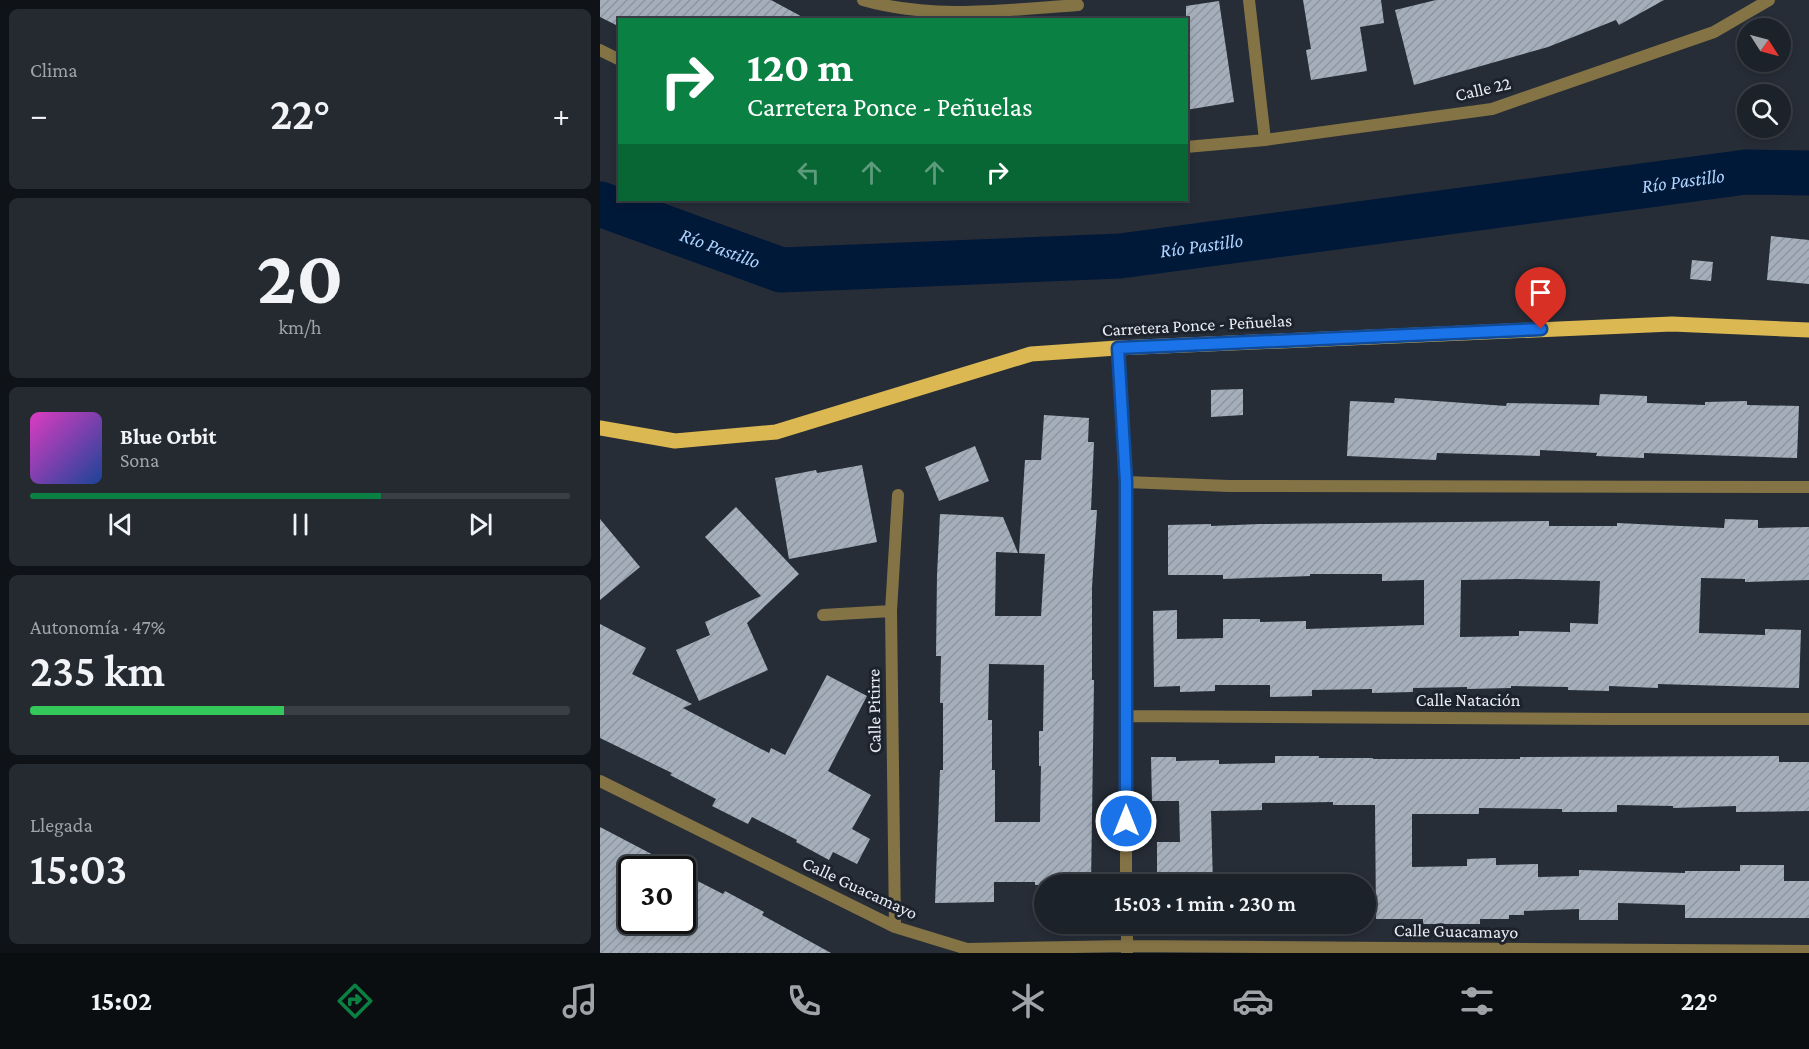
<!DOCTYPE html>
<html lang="es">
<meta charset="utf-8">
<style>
:root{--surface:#1c2229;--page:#252a31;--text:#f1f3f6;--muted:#a0a4a8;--line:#3a3f46;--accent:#0b8043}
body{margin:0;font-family:"Crimson Pro",serif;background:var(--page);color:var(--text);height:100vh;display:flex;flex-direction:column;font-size:22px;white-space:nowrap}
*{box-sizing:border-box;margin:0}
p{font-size:20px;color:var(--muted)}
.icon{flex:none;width:33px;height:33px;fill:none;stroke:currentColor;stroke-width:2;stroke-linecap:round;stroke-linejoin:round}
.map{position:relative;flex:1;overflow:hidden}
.sheet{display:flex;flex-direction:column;gap:9px;padding:9px;background:#0f1317;width:600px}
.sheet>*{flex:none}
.guide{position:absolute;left:18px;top:18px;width:570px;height:183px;border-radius:0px;box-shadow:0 3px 9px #0003,0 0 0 2px var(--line);background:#0b8043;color:#fff;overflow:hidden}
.needle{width:39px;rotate:126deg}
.controls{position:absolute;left:1137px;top:18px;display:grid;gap:12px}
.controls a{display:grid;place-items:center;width:54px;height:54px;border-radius:50%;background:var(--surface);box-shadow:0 3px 9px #0003,0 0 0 2px var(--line);font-size:30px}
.speed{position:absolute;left:18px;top:856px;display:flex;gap:12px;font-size:30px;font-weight:700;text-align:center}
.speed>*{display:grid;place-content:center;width:78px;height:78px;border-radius:50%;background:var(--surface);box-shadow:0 3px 9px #0003,0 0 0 2px var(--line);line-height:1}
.speed .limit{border:3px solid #111;border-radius:9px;background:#fff;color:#111}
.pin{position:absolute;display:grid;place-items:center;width:51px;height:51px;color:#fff;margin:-62px -26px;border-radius:50% 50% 50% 0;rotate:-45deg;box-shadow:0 0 6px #0007}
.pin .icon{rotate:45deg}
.me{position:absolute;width:66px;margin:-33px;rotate:0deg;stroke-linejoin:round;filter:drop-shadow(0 0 4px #0008)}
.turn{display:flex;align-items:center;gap:21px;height:126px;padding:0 30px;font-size:27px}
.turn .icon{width:78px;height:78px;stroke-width:2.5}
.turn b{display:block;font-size:42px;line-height:51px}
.lanes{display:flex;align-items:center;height:57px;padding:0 30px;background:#0003;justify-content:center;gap:30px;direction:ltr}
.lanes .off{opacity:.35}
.big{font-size:45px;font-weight:600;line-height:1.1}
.sheet .tile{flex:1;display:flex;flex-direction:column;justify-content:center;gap:9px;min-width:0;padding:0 21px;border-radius:9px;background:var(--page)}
.sheet .dial{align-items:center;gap:0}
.dial b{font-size:78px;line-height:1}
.song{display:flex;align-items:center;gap:18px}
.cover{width:72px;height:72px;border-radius:9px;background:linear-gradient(135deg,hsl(310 70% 55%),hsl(220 70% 35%))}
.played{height:6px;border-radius:3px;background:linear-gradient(90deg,var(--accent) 65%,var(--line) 65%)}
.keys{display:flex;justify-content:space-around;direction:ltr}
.heat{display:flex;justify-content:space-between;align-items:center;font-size:33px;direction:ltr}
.charge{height:9px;border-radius:4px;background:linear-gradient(90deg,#34c759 47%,var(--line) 0)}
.trip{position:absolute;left:434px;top:874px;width:342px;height:60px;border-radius:30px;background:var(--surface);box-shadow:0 3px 9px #0003,0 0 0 2px var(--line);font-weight:600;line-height:60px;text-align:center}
.tabs{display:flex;height:96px;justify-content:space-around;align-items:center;background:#0b0e10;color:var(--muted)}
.tabs .icon{width:42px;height:42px}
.tabs .current{color:var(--accent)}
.tabs b{font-size:27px;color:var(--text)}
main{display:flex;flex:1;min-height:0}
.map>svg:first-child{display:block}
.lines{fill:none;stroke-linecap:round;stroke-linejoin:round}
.river{stroke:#001939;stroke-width:45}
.building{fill:url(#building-hatch);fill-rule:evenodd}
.minor{stroke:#847345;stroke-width:12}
.primary{stroke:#dcb852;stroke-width:15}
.route-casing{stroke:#114b97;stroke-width:15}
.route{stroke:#1a73e8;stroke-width:10}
.labels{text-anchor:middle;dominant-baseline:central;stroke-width:6;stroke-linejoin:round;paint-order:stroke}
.street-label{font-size:18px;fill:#e7ecf3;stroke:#1c232d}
.water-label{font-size:20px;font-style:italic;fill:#b0d3fe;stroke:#1c232d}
</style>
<main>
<section class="sheet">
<div class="tile"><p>Clima</p>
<div class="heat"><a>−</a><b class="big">22°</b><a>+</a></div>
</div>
<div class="tile dial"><b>20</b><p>km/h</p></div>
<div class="tile">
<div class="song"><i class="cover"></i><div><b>Blue Orbit</b><p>Sona</p></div></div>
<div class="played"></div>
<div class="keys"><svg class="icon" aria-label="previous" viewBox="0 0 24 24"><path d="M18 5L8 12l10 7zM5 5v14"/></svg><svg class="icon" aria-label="pause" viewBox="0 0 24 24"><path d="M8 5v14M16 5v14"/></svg><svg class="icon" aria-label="next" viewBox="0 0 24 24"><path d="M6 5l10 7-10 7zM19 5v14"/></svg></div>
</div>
<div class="tile"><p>Autonomía · 47%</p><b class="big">235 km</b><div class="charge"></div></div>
<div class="tile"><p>Llegada</p><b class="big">15:03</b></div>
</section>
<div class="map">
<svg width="1209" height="953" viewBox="0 0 1209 953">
<defs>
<pattern id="building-hatch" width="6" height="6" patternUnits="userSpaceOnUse" patternTransform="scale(1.5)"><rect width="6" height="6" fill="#a5afbb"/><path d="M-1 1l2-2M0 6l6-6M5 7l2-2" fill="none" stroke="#8d959e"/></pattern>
</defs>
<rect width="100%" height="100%" fill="#262d37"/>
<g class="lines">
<path class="river" id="s1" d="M 0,204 L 181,270 L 520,256 L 1146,172 L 1209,173"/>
</g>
<path class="building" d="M 0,0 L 171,0 L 208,20 L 20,20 L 20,27 L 0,17 Z
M 703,0 L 781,0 L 784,23 L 760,27 L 767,71 L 711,80 L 706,50 L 711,49 Z
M 836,0 L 1064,0 L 1019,25 L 1016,20 L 948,47 L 814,85 L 795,10 Z
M 619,1 L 634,102 L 586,110 L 586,6 Z
M 1171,236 L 1209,240 L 1209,284 L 1167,280 Z
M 1092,260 L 1113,262 L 1111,281 L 1090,279 Z
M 643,389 L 643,415 L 611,417 L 611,390 Z
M 1000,394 L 1047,396 L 1047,403 L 1105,405 L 1105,402 L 1147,401 L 1147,405 L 1199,406 L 1197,458 L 1044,453 L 1044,458 L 996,456 L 997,453 L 940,450 L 940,456 L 837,453 L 836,460 L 747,456 L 750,401 L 794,403 L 795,398 L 906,406 L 907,403 L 999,405 Z
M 444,415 L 489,418 L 488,442 L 494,442 L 491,510 L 497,510 L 492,587 L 492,680 L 494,680 L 491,885 L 435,885 L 435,882 L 394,882 L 394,902 L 335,903 L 340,770 L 343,770 L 343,703 L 340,703 L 341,656 L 336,656 L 337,575 L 340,514 L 403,517 L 418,553 L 396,552 L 395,616 L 441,616 L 445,554 L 419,553 L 425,460 L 441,460 ZM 389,664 L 444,665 L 443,731 L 439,731 L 439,766 L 441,766 L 440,822 L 395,822 L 395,770 L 392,770 L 392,720 L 388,720 Z
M 375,446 L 389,481 L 339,501 L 325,467 Z
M 262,465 L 277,542 L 189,559 L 175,478 L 216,470 L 217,473 Z
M 136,507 L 199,574 L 147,623 L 168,670 L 99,701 L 76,650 L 110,635 L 105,622 L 161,596 L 105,537 Z
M 0,519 L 40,567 L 0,600 Z
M 1125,519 L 1158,520 L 1158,528 L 1209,527 L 1209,580 L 1145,582 L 1145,579 L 1101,578 L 1099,633 L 1165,635 L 1165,629 L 1201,630 L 1199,688 L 1058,684 L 1058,688 L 1009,686 L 1009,691 L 968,690 L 968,687 L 911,686 L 911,688 L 867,689 L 867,687 L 813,688 L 813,692 L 772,693 L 772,689 L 712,690 L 712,696 L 670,697 L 670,685 L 615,685 L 615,691 L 580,692 L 580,686 L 554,687 L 553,611 L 577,610 L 577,639 L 623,638 L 623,619 L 660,619 L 660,622 L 706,621 L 706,629 L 824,625 L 824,580 L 782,581 L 782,574 L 710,574 L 710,576 L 623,579 L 623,575 L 568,575 L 568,525 L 611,524 L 611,526 L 660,524 L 949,521 L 949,526 L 1017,526 L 1017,523 L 1124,528 ZM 918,579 L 1000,581 L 998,624 L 970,623 L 970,632 L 919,631 L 919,636 L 860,637 L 861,580 Z
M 0,624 L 46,648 L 32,674 L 92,704 L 83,708 L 169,753 L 171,748 L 185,755 L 227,675 L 267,696 L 228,771 L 271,795 L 252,829 L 270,839 L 257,864 L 233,852 L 229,860 L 196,842 L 197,840 L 152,817 L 148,824 L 112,806 L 116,799 L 70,775 L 72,773 L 0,738 Z
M 675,756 L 719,756 L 719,758 L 773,758 L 773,759 L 920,759 L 920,757 L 1179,756 L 1179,762 L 1209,762 L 1209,811 L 1136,812 L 1136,806 L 1073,808 L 1073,806 L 1017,805 L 1017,812 L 962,812 L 962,809 L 879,808 L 879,814 L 812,814 L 812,867 L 867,866 L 867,859 L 896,858 L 896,865 L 938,864 L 938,877 L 979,876 L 979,870 L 1085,873 L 1085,871 L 1140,871 L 1140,865 L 1184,865 L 1184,881 L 1209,881 L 1209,918 L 1085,918 L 1085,905 L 1018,903 L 1018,920 L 979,920 L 979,909 L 924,911 L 924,915 L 909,915 L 909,919 L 880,919 L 880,924 L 823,924 L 823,919 L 776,919 L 775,805 L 733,805 L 733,802 L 662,803 L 662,810 L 611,811 L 613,885 L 557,885 L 557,842 L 580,842 L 579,801 L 552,801 L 551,757 L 576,757 L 576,761 L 619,760 L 619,764 L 675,763 Z
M 0,827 L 82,870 L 32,870 L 32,921 L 82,921 L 82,873 L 123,894 L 125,891 L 164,912 L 162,915 L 231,953 L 0,953 Z"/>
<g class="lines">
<path class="minor" d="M 263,0 C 333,20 407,10 478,5
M 649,0 L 665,140
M 0,50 L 20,60
M 586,147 L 665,140 L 892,109 L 1114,32 L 1169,0
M 517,348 L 526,482 L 526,885
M 526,482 L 629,486 L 1209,487
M 223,615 L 291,611
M 526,716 L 1016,719 L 1209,719
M 0,781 L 295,927 L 367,949 L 527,946 L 1209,951
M 527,924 L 527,952
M 295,927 L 291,611 L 298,495"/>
<path class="primary" d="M 0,428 L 75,441 L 176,432 L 431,354 L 517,348 L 1072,324 L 1209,330"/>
</g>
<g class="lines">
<g class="route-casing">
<path id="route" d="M 526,821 L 526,482 L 518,348 L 941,329"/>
</g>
<use href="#route" class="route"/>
</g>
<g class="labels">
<g class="street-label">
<text transform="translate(883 89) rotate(-13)">Calle 22</text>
<text transform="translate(597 325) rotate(-3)">Carretera Ponce - Peñuelas</text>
<text x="868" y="700">Calle Natación</text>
<text transform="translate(274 711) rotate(-91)">Calle Pitirre</text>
<text transform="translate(260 888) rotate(25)">Calle Guacamayo</text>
<text transform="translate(856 931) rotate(1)">Calle Guacamayo</text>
</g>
<g class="water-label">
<text stroke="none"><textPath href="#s1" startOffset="1100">Río Pastillo</textPath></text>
<text stroke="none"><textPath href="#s1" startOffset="614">Río Pastillo</textPath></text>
<text stroke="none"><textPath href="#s1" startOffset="128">Río Pastillo</textPath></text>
</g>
</g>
</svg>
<div class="controls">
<a><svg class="needle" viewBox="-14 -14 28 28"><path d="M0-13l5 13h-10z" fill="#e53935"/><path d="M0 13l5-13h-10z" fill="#a0a4a8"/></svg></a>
<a><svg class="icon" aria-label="search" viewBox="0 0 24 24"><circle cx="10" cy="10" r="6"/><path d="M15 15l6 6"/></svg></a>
</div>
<div class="speed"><div class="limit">30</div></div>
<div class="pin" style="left:941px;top:329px;background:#d93025"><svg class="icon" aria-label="arrive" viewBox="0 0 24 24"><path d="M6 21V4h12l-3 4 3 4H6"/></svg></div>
<svg class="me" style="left:526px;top:821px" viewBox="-20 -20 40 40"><circle r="17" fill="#1a73e8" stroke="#fff" stroke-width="3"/><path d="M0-11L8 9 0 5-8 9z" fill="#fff"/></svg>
<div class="trip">15:03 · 1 min · 230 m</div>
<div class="guide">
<div class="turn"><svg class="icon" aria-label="right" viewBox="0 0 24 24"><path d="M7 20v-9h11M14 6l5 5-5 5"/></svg><div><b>120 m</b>Carretera Ponce - Peñuelas</div></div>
<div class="lanes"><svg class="icon off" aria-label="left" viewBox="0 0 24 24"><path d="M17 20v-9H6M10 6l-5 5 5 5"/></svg><svg class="icon off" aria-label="ahead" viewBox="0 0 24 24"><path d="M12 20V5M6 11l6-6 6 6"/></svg><svg class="icon off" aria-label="ahead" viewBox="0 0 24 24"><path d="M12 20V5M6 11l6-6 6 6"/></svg><svg class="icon" aria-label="right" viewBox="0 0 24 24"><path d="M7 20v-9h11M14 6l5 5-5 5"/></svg></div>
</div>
</div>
</main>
<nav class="tabs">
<b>15:02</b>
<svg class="icon current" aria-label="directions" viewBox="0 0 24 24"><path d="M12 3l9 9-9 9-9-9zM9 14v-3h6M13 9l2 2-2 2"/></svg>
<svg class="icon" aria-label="music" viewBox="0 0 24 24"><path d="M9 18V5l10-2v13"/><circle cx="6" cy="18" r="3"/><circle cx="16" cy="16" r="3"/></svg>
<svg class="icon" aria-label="phone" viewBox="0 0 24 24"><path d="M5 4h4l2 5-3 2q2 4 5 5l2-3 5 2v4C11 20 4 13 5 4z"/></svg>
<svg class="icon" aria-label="climate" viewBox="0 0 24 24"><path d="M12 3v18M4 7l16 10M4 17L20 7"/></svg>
<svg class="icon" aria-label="car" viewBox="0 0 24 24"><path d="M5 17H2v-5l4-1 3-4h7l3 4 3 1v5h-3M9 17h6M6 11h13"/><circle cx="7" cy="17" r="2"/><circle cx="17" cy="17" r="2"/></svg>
<svg class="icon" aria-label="filters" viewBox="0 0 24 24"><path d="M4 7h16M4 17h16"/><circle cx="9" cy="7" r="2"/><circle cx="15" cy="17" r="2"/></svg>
<b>22°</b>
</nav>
